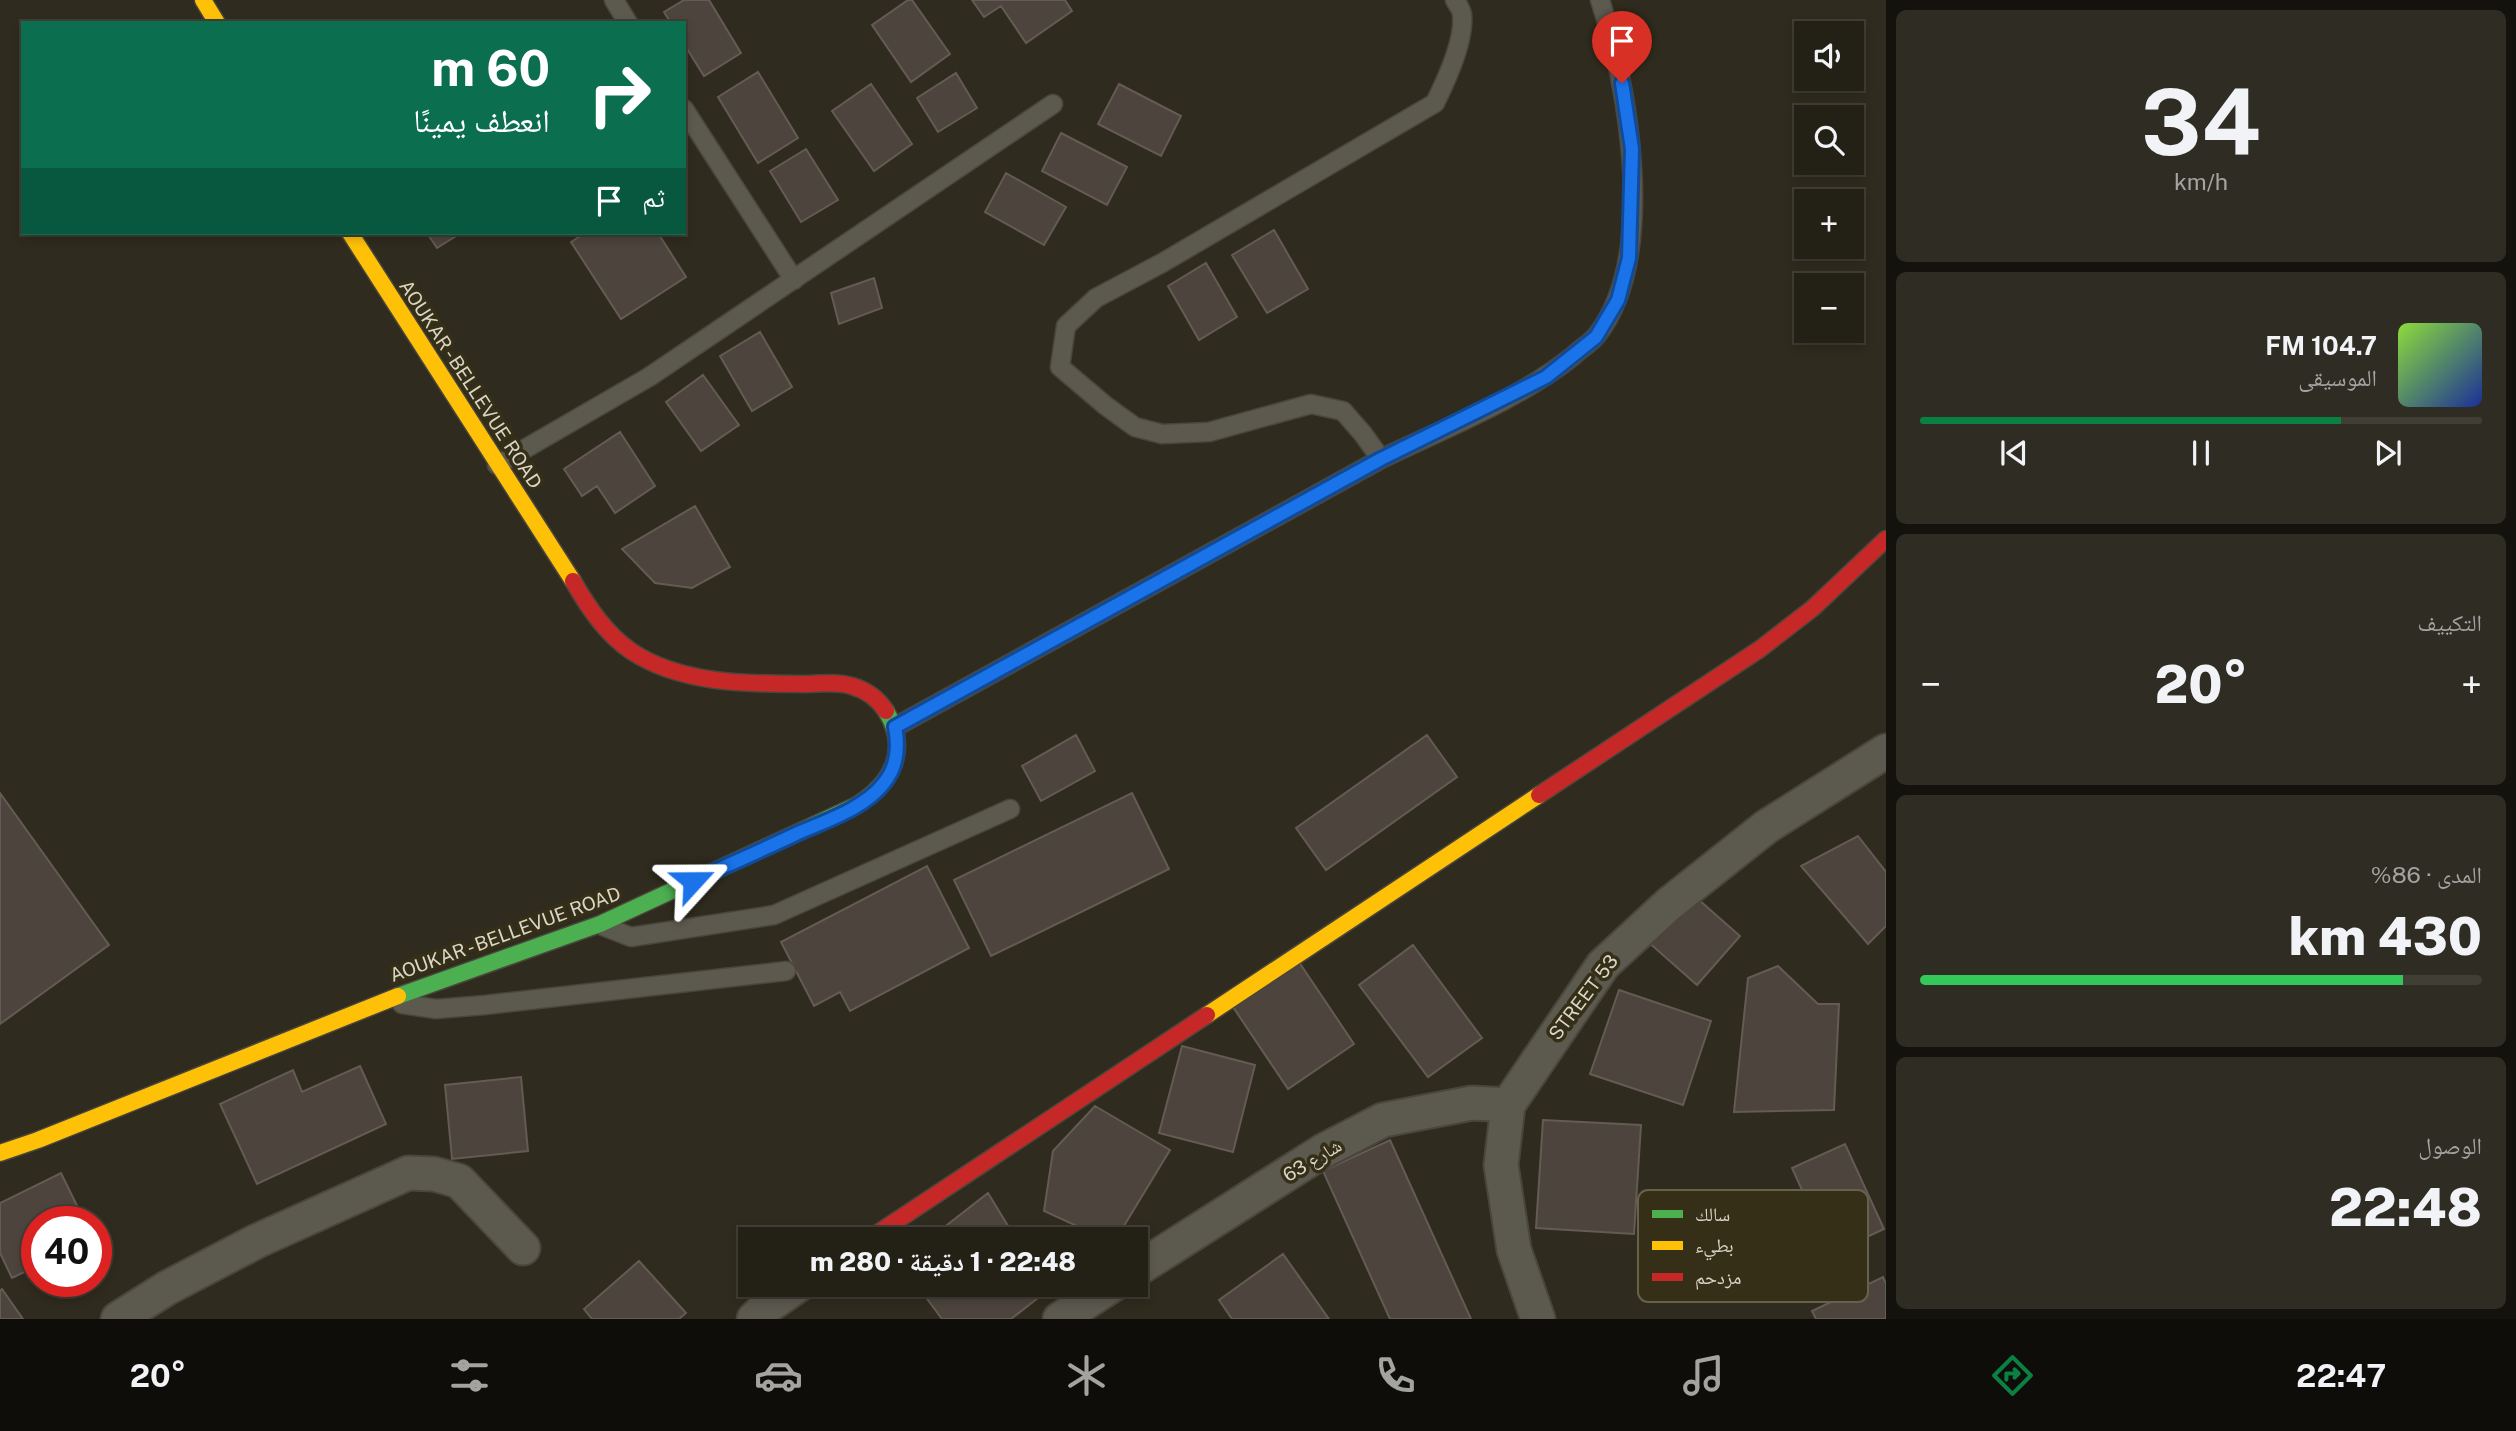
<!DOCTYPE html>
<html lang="ar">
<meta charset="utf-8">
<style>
:root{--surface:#232016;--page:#2f2d23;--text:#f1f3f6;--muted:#a3a3a1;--line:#403e35;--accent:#0b8043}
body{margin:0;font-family:"Public Sans","Noto Naskh Arabic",sans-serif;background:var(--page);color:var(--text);direction:rtl;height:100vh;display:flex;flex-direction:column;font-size:26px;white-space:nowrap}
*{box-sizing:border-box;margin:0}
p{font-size:23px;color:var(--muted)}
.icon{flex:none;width:38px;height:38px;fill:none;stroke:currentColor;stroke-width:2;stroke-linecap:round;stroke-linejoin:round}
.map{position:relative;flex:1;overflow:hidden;direction:ltr}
.drawer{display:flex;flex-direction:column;gap:10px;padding:10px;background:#13120c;width:630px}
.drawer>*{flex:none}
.guide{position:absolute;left:21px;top:21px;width:665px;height:214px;border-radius:0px;box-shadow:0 4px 10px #0003,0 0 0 2px var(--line);direction:rtl;background:#0b6e4f;color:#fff;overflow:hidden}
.buttons{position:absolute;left:1794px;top:21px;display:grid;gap:14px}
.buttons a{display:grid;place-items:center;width:70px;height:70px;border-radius:0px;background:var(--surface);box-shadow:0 4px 10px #0003,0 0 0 2px var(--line);font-size:35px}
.speed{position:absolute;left:21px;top:1206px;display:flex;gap:14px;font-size:35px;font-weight:700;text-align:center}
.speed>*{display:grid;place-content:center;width:91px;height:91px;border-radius:50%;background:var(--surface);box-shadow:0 4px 10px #0003,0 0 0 2px var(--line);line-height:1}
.speed .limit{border:10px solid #d22;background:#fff;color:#111}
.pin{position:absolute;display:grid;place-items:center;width:60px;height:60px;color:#fff;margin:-72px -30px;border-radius:50% 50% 50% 0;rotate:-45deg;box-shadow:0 0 7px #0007}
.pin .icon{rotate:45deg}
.me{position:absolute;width:77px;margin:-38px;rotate:66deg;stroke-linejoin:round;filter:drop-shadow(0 0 5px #0008)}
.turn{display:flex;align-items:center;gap:24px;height:147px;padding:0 21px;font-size:32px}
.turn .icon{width:91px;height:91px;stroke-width:2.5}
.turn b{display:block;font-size:49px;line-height:60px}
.then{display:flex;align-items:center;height:66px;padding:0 21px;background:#0003;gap:14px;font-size:26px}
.big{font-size:52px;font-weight:800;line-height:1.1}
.drawer .widget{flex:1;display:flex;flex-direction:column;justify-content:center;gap:10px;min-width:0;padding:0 24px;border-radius:10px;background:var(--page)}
.drawer .dial{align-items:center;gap:0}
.dial b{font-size:91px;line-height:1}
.song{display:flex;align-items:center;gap:21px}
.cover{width:84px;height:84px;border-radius:10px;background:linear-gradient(135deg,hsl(90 70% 55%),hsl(230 70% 35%))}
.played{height:7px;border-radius:4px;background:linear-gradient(90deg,var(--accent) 75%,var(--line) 75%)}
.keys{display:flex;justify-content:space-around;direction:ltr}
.heat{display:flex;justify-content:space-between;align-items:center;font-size:38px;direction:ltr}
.charge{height:10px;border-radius:5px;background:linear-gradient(90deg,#34c759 86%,var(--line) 0)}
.trip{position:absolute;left:738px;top:1227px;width:410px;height:70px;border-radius:0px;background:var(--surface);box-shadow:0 4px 10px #0003,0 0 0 2px var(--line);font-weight:800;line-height:70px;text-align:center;direction:rtl}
.dock{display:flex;height:112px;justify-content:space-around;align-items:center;background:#0e0d09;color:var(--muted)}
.dock .icon{width:49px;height:49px}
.dock .active{color:var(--accent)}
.dock b{font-size:32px;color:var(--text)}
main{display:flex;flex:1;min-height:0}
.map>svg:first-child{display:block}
.building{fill:#4d443d;stroke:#635b54;stroke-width:2}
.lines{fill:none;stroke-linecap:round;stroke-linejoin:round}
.lane-casing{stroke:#4a463b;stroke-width:21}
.street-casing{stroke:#4a463b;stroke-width:37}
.fast-casing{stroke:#4a463b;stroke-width:19}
.slow-casing{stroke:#4a463b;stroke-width:19}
.jam-casing{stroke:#4a463b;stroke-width:19}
.lane{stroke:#5c594f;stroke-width:18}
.street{stroke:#5c594f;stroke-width:33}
.fast{stroke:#4caf50;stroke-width:16}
.slow{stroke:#ffc107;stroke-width:16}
.jam{stroke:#c62828;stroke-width:16}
.route-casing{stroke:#114b97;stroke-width:18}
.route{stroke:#1a73e8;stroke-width:12}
.labels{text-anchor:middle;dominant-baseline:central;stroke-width:7;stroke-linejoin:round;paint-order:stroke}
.street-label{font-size:19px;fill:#dad6c7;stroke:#362f17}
.key{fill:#362f17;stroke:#67614c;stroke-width:2}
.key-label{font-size:19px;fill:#dad6c7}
</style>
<main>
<section class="drawer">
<div class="widget dial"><b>34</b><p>km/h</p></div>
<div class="widget">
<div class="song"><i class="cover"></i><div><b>104.7 FM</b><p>الموسيقى</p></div></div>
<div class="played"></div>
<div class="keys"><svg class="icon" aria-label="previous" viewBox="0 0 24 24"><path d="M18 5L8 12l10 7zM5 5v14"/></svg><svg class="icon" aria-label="pause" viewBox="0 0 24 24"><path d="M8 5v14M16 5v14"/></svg><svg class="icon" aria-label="next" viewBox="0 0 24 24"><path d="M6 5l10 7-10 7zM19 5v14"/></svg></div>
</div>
<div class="widget"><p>التكييف</p>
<div class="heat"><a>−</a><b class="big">20°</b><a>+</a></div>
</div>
<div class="widget"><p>المدى · 86%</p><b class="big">430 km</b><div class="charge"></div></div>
<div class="widget"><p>الوصول</p><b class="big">22:48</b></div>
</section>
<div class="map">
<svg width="1886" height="1319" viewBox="0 0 1886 1319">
<rect width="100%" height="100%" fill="#2f2b1e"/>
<path class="building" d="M 684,0 L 709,0 L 741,53 L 704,76 L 684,44 L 684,23 L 671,23 L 664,12 Z
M 908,0 L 912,0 L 950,54 L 911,82 L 872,25 Z
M 972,0 L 1065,0 L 1072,11 L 1026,43 L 1001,6 L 984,17 Z
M 758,72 L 798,138 L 758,163 L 718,97 Z
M 956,73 L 977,108 L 938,132 L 917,98 Z
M 871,84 L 912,144 L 874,171 L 832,111 Z
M 1119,84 L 1181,116 L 1161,156 L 1098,124 Z
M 1061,133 L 1127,167 L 1107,205 L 1042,171 Z
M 806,149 L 838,200 L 801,222 L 770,171 Z
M 1006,173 L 1066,207 L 1044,245 L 985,212 Z
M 1274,230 L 1308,289 L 1267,313 L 1232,255 Z
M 427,233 L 461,233 L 437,248 Z
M 585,233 L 658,233 L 686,277 L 621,319 L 571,242 Z
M 1206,263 L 1237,317 L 1199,340 L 1168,286 Z
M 874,278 L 882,308 L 839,324 L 831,293 Z
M 760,332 L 792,387 L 752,411 L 720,356 Z
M 703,375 L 739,425 L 701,451 L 666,402 Z
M 620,432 L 655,486 L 615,513 L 597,486 L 582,496 L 564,469 Z
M 695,506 L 730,567 L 692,588 L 655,583 L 622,549 Z
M 1076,735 L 1095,771 L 1041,801 L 1022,766 Z
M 1427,735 L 1457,777 L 1326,870 L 1296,828 Z
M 0,793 L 109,945 L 0,1024 Z
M 1132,793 L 1169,869 L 991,956 L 954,880 Z
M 1858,836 L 1886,872 L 1886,926 L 1868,944 L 1801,866 Z
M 927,866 L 969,948 L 850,1011 L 840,992 L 814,1006 L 781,942 Z
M 1690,892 L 1740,936 L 1697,985 L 1647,941 Z
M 1413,945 L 1482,1038 L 1428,1077 L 1359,985 Z
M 1299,962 L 1354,1044 L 1288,1089 L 1233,1007 Z
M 1778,966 L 1818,1004 L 1839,1004 L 1834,1110 L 1734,1112 L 1748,978 Z
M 1619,990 L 1711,1021 L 1683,1105 L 1590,1074 Z
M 1182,1046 L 1255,1065 L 1233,1152 L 1159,1133 Z
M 360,1066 L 386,1124 L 257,1184 L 220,1104 L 293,1070 L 302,1092 Z
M 521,1077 L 528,1151 L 452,1159 L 445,1085 Z
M 1095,1106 L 1170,1150 L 1116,1239 L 1105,1239 L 1044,1211 L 1053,1151 Z
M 1543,1120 L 1641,1125 L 1634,1234 L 1536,1228 Z
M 1390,1140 L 1471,1319 L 1390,1319 L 1323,1171 Z
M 1845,1144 L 1884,1229 L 1831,1254 L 1792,1168 Z
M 61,1173 L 85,1222 L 37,1222 L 37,1266 L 12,1278 L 0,1253 L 0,1203 Z
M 988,1193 L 1016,1239 L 929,1239 Z
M 1283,1254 L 1329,1319 L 1232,1319 L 1219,1300 Z
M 639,1261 L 686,1313 L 679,1319 L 592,1319 L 584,1309 Z
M 1883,1277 L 1886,1284 L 1886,1319 L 1816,1319 L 1812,1311 Z
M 916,1284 L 1043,1284 L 1047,1291 L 1011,1319 L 942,1319 Z
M 2,1289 L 23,1319 L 0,1319 L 0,1291 Z"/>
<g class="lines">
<g class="lane-casing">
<path id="lane" d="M 614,0 L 628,23
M 684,109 L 794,280
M 1381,459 C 1445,428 1518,400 1573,356 C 1580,349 1591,343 1597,335 C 1658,257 1629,88 1600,0
M 497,465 L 649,377 L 1053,104
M 895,727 L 1381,459 L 1363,434 L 1343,411 L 1311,404 L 1209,432 L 1162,434 L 1135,427 L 1106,406 L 1060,367 L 1066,326 L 1096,298 L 1162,263 L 1435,103 C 1446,81 1465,41 1462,15 C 1462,10 1457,4 1455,0
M 603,926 L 631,937 L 774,915 L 1010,809
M 402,1004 L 436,1009 L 485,1005 L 786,971"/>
</g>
<g class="street-casing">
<path id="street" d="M 1136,1270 L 1323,1151 L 1383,1120 L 1472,1103 L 1508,1105
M 118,1319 L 167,1288 L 257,1241 L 408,1173 L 434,1174 L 459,1181 L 523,1248
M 754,1319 L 765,1308 L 800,1284
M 1060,1319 L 1114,1284
M 1538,1319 L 1514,1250 L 1501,1165 L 1508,1105 L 1603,965 L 1669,904 L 1766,827 L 1886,751"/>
</g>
<g class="fast-casing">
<path id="fast" d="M 398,996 L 600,924 L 857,805 C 892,783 910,750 886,711"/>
</g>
<g class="slow-casing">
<path id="slow" d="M 203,0 L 217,23
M 350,233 L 573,581
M 1207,1015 L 1539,795
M 0,1153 L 38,1140 L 398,996"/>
</g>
<g class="jam-casing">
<path id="jam" d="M 573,581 C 588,607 606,634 631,651 C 680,684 747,684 804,684 C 820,684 836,681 852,686 C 866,690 878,699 886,711
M 1539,795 L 1760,649 L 1813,608 L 1886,539
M 869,1239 L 1207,1015"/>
</g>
<use href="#lane" class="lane"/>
<use href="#street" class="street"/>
<use href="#fast" class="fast"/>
<use href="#slow" class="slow"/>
<use href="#jam" class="jam"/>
</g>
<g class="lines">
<g class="route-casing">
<path id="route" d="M 693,881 C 728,865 762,850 796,834 C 825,821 864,809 884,783 C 897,767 899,747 895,727 L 1381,459 L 1546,377 L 1596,337 L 1618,300 L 1629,258 L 1632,149 L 1622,83"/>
</g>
<use href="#route" class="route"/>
</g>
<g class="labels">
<g class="street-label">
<text transform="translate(471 384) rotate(57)">AOUKAR - BELLEVUE ROAD</text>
<text transform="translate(505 934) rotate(-20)">AOUKAR - BELLEVUE ROAD</text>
<text transform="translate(1583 997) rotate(-53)">STREET 53</text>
<text transform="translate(1312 1160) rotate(-31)">شارع 63</text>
</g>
</g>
<rect x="1638" y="1190" width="230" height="112" rx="10" class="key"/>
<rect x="1652" y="1210" width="31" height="8" fill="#4caf50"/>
<rect x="1652" y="1241" width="31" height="9" fill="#ffc107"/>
<rect x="1652" y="1273" width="31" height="8" fill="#c62828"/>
<g class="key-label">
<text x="1695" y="1221">سالك</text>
<text x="1695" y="1252">بطيء</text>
<text x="1695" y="1284">مزدحم</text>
</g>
</svg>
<div class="buttons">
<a><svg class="icon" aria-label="sound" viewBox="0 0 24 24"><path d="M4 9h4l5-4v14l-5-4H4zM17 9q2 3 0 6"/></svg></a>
<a><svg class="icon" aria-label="search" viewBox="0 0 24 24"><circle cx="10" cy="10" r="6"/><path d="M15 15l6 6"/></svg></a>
<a>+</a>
<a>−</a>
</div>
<div class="speed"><div class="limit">40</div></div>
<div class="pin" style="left:1622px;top:83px;background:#d93025"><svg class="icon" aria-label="arrive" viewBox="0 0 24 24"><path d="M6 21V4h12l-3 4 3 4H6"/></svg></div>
<svg class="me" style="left:693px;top:881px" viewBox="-20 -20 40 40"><path d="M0-17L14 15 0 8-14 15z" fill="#1a73e8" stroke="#fff" stroke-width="4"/></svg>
<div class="trip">22:48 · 1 دقيقة · 280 m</div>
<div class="guide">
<div class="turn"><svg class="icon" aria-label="right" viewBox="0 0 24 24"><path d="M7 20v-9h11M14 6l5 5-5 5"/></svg><div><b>60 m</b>انعطف يمينًا</div></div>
<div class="then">ثم<svg class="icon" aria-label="arrive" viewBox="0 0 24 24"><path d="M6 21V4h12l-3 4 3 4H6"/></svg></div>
</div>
</div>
</main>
<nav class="dock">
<b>22:47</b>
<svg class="icon active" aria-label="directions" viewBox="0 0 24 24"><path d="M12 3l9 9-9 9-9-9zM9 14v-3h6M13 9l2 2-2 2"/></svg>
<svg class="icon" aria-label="music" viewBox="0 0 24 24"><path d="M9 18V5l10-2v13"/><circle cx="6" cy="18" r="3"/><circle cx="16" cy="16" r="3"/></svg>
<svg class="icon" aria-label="phone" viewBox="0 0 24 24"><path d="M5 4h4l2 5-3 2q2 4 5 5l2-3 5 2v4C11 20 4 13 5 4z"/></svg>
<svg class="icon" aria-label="climate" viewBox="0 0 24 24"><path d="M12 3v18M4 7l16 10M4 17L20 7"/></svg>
<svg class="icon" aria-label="car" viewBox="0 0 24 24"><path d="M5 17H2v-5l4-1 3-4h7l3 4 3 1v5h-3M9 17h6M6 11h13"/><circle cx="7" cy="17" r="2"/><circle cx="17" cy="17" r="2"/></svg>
<svg class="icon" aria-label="filters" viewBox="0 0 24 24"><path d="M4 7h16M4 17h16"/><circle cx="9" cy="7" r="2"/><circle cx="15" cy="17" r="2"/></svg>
<b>20°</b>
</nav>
